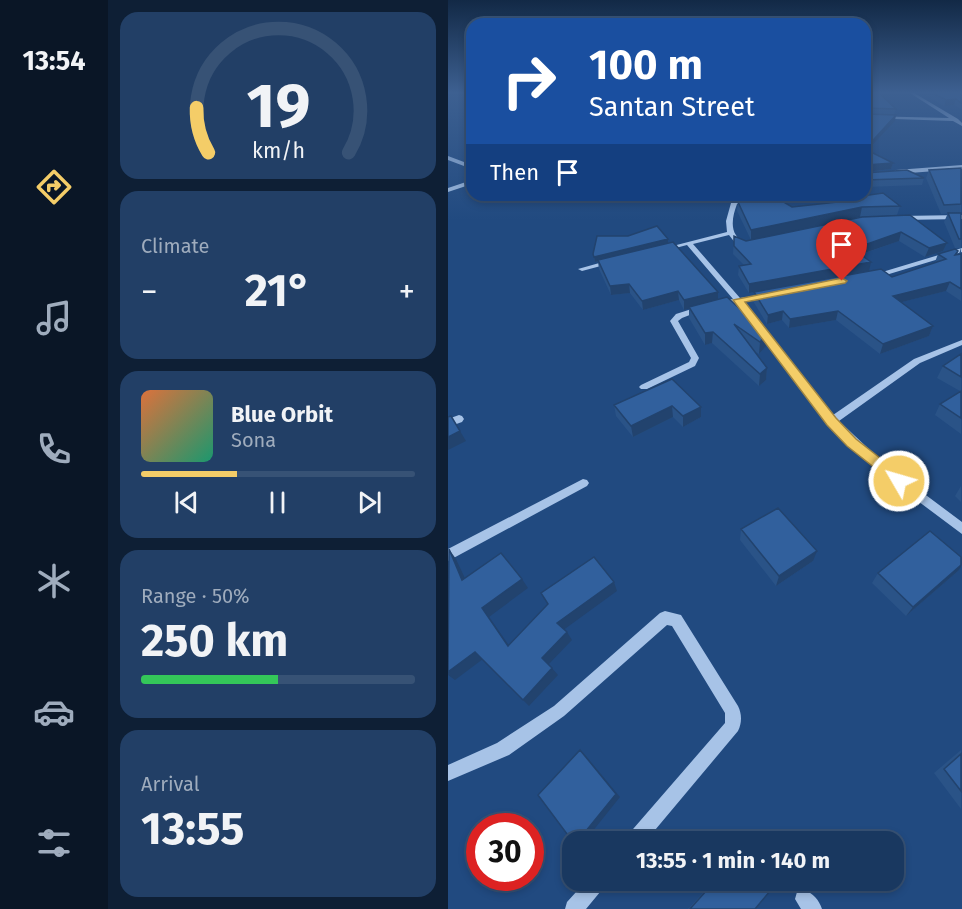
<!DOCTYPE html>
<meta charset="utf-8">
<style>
:root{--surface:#193860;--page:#223f66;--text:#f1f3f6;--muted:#9facbd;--line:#375275;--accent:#f4cd68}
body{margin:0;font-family:"Fira Sans",sans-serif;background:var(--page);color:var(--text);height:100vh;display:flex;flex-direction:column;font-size:22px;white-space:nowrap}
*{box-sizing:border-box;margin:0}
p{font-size:20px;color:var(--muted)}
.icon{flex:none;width:33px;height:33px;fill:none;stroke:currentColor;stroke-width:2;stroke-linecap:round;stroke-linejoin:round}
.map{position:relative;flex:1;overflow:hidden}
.details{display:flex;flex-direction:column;gap:12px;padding:12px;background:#0e1f35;width:340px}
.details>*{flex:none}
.hud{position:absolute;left:18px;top:18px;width:405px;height:183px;border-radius:18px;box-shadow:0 3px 9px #0003,0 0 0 2px var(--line);background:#1a4fa0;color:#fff;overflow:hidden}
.speed{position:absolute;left:18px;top:813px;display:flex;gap:12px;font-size:30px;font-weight:700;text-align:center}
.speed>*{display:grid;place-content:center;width:78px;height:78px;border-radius:50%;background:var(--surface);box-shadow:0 3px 9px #0003,0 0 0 2px var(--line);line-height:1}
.speed .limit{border:9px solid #d22;background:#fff;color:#111}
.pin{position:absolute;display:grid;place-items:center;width:51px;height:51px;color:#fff;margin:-62px -26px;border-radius:50% 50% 50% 0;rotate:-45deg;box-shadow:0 0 6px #0007}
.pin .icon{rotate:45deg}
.me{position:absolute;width:66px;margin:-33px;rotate:308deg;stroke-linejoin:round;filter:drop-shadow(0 0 4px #0008)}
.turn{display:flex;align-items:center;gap:21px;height:126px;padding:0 24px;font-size:27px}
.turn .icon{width:78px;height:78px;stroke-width:2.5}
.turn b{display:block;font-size:42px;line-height:51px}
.then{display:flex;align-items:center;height:57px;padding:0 24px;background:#0003;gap:12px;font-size:22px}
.big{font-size:45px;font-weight:700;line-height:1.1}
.details .card{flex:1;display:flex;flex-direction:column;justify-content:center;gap:9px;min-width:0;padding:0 21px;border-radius:18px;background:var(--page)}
.details .dial{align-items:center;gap:0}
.dial svg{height:156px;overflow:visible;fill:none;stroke:var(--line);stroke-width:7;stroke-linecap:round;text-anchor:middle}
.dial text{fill:var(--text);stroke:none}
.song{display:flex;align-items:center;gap:18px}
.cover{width:72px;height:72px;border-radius:9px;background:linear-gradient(135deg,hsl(20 70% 55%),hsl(160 70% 35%))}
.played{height:6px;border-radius:3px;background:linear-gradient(90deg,var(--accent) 35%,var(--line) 35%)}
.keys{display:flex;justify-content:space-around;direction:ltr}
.heat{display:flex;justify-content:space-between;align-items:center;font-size:33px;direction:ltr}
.charge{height:9px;border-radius:4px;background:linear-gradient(90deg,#34c759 50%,var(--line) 0)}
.trip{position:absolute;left:114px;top:831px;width:342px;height:60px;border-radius:18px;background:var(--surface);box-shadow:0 3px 9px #0003,0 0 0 2px var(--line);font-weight:700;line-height:60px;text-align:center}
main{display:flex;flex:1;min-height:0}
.dock{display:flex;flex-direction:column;width:108px;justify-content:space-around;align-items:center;background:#0a1626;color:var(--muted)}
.dock .icon{width:42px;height:42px}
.dock .selected{color:var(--accent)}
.dock b{font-size:27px;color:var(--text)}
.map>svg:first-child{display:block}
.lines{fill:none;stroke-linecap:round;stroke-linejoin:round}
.minor{fill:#a7c3e7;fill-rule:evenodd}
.wall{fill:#2a5387}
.shaded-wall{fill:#22436e}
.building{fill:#31609d;stroke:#22436e;stroke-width:1.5}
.route{fill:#f4cd68;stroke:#9f8544;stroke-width:1.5}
</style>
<main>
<nav class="dock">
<b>13:54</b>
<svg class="icon selected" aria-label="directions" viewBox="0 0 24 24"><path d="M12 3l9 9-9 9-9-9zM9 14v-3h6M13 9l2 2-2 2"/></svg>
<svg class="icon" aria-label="music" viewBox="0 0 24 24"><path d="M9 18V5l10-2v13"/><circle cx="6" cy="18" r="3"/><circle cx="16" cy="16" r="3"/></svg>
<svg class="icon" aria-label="phone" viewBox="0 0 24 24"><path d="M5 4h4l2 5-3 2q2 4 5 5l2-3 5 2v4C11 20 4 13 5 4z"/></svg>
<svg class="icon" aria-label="climate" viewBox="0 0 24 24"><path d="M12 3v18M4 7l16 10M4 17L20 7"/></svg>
<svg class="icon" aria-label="car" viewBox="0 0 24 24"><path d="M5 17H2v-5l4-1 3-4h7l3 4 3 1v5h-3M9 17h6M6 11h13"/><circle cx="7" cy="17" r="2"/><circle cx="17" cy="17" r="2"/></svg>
<svg class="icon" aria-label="filters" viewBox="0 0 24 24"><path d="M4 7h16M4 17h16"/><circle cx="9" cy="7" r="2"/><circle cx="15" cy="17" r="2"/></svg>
</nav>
<section class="details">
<div class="card dial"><svg viewBox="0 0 100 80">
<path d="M14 69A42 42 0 1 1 86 69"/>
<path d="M14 69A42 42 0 0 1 8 46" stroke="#f4cd68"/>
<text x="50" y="56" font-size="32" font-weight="700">19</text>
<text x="50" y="72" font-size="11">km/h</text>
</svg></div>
<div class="card"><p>Climate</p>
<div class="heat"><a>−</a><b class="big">21°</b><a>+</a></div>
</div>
<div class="card">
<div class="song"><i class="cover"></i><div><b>Blue Orbit</b><p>Sona</p></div></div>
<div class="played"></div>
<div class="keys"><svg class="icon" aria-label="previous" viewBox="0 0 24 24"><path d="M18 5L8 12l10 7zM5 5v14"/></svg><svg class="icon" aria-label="pause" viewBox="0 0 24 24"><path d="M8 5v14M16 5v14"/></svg><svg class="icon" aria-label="next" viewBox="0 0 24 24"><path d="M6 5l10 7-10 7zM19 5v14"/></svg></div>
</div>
<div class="card"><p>Range · 50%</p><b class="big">250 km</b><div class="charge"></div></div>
<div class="card"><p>Arrival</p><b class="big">13:55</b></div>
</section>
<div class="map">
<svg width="514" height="909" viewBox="0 0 514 909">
<rect width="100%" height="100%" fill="#214a80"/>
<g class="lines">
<path class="minor" d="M 462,93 L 466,93 L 510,119 L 514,123 L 514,126 L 505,121 L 417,118 L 417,116 L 501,118 Z
M 0,156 L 24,165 L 24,169 L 0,160 Z
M 514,165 L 514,169 L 448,174 L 445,172 L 448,170 Z
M 24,180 L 24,184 L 0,192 L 0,188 Z
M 296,195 L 303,195 L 289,204 C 283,220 281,236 299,244 L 299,246 L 288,244 L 281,235 L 245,244 L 292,298 L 321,294 L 321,298 L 296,302 L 385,415 L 466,359 L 514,340 L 514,345 L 472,363 L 391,421 L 439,466 L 514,522 L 514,534 L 431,472 L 381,424 L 289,303 L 268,306 L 268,302 L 285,299 L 239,245 L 216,251 L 213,249 L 279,232 L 278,221 L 283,203 Z
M 514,215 L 514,219 L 451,220 L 448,218 L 451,216 Z
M 514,248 L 514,252 L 428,278 L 421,276 Z
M 162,260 L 164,261 L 164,263 L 134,271 L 130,269 Z
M 250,307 L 256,307 L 257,309 L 234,318 L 230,321 L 251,358 L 247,366 L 199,389 L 193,389 L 191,387 L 193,385 L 241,362 L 243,358 L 222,321 L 228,314 Z
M 11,415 L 14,416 L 16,419 L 14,422 L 0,427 L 0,419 Z
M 135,479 L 139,480 L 141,483 L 139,486 L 0,561 L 0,549 Z
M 217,611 L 233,615 L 290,706 C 294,714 294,723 290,731 L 197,842 L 176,842 L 179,836 L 277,723 L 277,713 L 224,626 L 219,625 L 116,716 L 61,755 L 0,781 L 0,765 L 49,743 L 106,706 L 212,613 Z
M 139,880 L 160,880 L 157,886 L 138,909 L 117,909 L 119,902 Z
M 356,890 C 365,893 371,900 374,909 L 353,909 L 347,899 L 349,892 Z"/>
</g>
<path class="wall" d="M 417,93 L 435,93 L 432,93 L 448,109 L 446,114 L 417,114 L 447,121 L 420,150 L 445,163 L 443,169 L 417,172 L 417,173 L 476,178 L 474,185 L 417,187 Z
M 474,93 L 513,93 L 513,109 L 506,105 L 496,106 Z
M 513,168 L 513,213 L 493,214 L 478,178 L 481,170 Z
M 407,197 L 452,206 L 449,215 L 412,217 L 303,240 L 289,211 L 290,202 L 344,207 L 406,200 Z
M 500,213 L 513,213 L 513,301 L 498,291 L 454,302 L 485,326 L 481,336 L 432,354 L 388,320 L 341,328 L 334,320 L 319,324 L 305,301 L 306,292 L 301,293 L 290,275 L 291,266 L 296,265 L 285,254 L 286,236 L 298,241 L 414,217 L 499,243 L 495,251 L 477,257 L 451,241 L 412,255 L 421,271 L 444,277 L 487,262 L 490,254 L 510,251 L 509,255 L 511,254 L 513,248 L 507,248 L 496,222 Z
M 220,243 L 270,292 L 270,299 L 319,334 L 318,346 L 311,354 L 306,351 L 319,368 L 318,380 L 311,386 L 264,343 L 257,345 L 241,318 L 241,308 L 236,310 L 231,300 L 195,310 L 182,293 L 163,295 L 151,269 L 150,262 L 147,262 L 145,254 Z
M 513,354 L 513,434 L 487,415 L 492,404 L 512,391 L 489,378 L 495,366 Z
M 224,379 L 253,417 L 235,427 L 225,417 L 185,437 L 168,416 L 166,405 Z
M 513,486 L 513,502 L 507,496 Z
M 293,529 L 365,561 L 328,586 L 292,540 Z
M 510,571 L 458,616 L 424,583 L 430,573 Z
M 513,750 L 513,809 L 486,773 Z
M 267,880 L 324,880 L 307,909 L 240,909 Z"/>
<path class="shaded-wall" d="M 508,99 L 506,105 L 496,106 L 498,100 Z
M 448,115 L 447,121 L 417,153 L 417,149 Z
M 445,163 L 443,169 L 417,172 L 418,165 Z
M 414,207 L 412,217 L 303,240 L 303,230 Z
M 453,232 L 451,241 L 402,258 L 405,249 Z
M 220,239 L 220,244 L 147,262 L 146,257 Z
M 499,243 L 495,251 L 477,257 L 481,248 Z
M 423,262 L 421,271 L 301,293 L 301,284 Z
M 502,282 L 498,291 L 442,305 L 445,296 Z
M 181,284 L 182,293 L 163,295 L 162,286 Z
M 230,291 L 231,300 L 195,310 L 194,301 Z
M 270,292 L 270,301 L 236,310 L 236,300 Z
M 335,311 L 334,320 L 319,324 L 320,315 Z
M 390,311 L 388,320 L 341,328 L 342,319 Z
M 485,326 L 481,336 L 432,354 L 435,344 Z
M 265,332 L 264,343 L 257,345 L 257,333 Z
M 319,334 L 318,346 L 311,354 L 312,342 Z
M 319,368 L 318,380 L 311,386 L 312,374 Z
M 224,406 L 225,417 L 185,437 L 183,426 Z
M 253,407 L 253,417 L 235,427 L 235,416 Z
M 12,431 L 18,441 L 0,450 L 0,437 Z
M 1,549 L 8,559 L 22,589 L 14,580 Z
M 369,551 L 365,561 L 328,586 L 331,576 Z
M 513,565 L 513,567 L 510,571 L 458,616 L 465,607 Z
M 74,579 L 80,588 L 41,617 L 67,654 L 60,646 L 34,608 Z
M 166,582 L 169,591 L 114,631 L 109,623 Z
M 119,632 L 124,640 L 100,665 L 94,658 Z
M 27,652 L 35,659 L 7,680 L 0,675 L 0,672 Z
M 104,668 L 110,675 L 81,706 L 75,700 Z
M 132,750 L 137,755 L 172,797 L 136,842 L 129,842 Z"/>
<path class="building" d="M 417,93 L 431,93 L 448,109 L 418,108 L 417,112 Z
M 485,93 L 513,93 L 513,103 L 508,99 L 498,100 Z
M 417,114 L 448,115 L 417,149 Z
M 417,149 L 445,163 L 418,165 L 417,173 L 459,170 L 476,178 L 417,180 Z
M 513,168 L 513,204 L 496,205 L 481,170 Z
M 435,193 L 452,206 L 414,207 L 303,230 L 290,202 L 291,196 L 294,195 L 324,195 L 344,207 L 409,200 L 407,197 Z
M 500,213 L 513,213 L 513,239 L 511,239 Z
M 462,215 L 499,243 L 481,248 L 453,232 L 405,249 L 423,262 L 301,284 L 291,266 L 303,264 L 286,246 L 286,236 L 298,241 L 414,217 Z
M 209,226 L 220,239 L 146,257 L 145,254 L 149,236 L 180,236 Z
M 225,242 L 270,292 L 236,300 L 230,291 L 194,301 L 181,284 L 162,286 L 150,260 Z
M 507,249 L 510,251 L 507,255 L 513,254 L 513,289 L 502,282 L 445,296 L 485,326 L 435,344 L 390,311 L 342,319 L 335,311 L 320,315 L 306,292 L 433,269 L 444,277 L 498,259 L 490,254 Z
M 279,297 L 319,334 L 312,342 L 286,324 L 319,368 L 312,374 L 265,332 L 257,333 L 241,307 Z
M 513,354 L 513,377 L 495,366 Z
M 224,379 L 253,407 L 235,416 L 224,406 L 183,426 L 166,405 Z
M 513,391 L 513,418 L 492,404 Z
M 3,416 L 12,431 L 0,437 L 0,417 Z
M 330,508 L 369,551 L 331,576 L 293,529 Z
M 482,531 L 513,557 L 513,565 L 465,607 L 430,573 Z
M 1,549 L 14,580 L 53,553 L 74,579 L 34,608 L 60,646 L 100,604 L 93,593 L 146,557 L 166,582 L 109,623 L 119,632 L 94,658 L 104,668 L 75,700 L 27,652 L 0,672 Z
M 132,750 L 168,794 L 129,842 L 125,842 L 90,795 Z
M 513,754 L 513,791 L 496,769 Z
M 268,880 L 324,880 L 327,885 L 307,909 L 242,909 Z"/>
<linearGradient id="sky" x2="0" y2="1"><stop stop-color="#122946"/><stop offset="0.42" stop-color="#3d6091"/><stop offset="1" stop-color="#3d6091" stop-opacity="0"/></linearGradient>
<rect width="514" height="220" fill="url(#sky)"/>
<path class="route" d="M 394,278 L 399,281 L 397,283 L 297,302 L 388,418 L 408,439 L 456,477 L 458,481 L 451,487 L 399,446 L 379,425 L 285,300 Z"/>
</svg>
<div class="speed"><div class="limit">30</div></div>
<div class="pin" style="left:394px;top:281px;background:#d93025"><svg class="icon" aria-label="arrive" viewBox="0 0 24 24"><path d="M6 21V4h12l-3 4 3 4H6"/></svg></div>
<svg class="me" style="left:451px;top:481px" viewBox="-20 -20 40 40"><circle r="17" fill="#f4cd68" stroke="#fff" stroke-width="3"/><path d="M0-11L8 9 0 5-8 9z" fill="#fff"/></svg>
<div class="trip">13:55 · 1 min · 140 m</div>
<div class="hud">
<div class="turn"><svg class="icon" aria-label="right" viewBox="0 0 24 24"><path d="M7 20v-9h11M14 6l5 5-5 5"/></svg><div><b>100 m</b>Santan Street</div></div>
<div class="then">Then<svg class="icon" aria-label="arrive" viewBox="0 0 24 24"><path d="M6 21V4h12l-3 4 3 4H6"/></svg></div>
</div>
</div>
</main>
